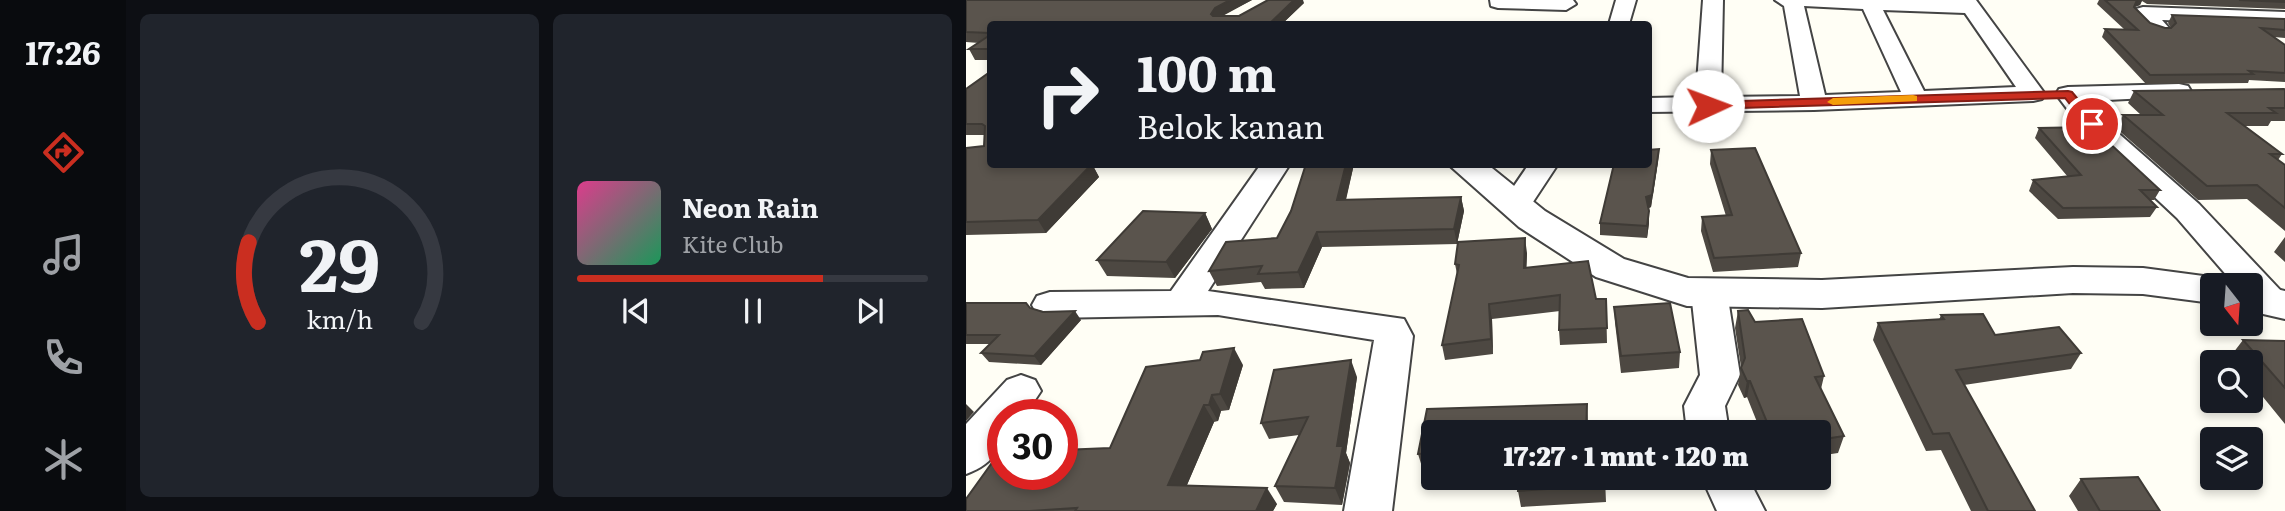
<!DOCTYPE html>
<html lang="id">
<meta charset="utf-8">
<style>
:root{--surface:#171b24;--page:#20242c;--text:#f1f3f6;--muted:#9ea1a6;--line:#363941;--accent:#ca2e20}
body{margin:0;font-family:Literata,serif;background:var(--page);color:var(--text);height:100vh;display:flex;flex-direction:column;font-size:26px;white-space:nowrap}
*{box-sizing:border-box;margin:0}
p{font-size:23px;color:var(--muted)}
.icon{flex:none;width:38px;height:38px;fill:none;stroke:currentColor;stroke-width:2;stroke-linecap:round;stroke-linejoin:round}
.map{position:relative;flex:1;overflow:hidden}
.details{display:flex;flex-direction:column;gap:14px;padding:14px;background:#0d0f14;width:840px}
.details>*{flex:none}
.banner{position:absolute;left:21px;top:21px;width:665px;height:147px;border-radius:7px;box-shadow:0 4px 10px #0003;background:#171b24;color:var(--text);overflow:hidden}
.needle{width:46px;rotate:163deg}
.tools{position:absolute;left:1234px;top:273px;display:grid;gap:14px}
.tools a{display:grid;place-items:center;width:63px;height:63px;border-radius:7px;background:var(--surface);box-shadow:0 4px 10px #0003;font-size:35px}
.speed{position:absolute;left:21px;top:399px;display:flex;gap:14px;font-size:35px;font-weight:700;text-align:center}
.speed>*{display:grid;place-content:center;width:91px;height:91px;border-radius:50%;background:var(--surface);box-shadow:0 4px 10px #0003;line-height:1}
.speed .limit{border:10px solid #d22;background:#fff;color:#111}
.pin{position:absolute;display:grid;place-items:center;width:60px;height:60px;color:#fff;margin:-30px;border:4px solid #fff;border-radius:50%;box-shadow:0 2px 7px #0007}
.me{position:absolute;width:77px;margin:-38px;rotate:88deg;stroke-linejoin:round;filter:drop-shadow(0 0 5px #0008)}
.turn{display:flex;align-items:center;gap:24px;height:147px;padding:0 35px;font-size:32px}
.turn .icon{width:91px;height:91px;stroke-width:2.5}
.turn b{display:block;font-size:49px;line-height:60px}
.details .tile{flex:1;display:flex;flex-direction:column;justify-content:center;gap:10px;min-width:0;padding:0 24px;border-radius:10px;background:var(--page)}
.details .dial{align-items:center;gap:0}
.dial svg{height:182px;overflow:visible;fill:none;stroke:var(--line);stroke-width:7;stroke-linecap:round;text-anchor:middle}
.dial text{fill:var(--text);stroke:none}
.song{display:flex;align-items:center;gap:21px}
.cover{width:84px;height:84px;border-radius:10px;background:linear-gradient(135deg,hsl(330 70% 55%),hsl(150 70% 35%))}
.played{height:7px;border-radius:4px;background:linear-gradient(90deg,var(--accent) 70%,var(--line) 70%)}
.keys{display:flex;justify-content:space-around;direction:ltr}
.details .tiles{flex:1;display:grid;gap:14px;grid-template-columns:repeat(2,1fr)}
.trip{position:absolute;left:455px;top:420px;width:410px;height:70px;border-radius:7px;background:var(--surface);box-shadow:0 4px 10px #0003;font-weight:800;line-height:70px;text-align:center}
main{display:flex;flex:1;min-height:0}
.dock{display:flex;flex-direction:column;width:126px;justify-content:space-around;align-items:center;background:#090b0e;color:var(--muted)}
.dock .icon{width:49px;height:49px}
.dock .selected{color:var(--accent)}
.dock b{font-size:32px;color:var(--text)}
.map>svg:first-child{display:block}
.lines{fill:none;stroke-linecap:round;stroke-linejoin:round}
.minor-casing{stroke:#444;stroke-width:4}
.tertiary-casing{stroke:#444;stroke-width:4}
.minor{fill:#fff;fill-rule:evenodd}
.tertiary{fill:#fff;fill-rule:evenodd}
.wall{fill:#4d4842}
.shaded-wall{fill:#3f3b36}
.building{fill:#5a544d;stroke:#3f3b36;stroke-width:2}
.route{fill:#ca2e20;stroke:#831e15;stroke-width:2}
.slow{fill:#f59e0b}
</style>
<main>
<nav class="dock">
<b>17:26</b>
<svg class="icon selected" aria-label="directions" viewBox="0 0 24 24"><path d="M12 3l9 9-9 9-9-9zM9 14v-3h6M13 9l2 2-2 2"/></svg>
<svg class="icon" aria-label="music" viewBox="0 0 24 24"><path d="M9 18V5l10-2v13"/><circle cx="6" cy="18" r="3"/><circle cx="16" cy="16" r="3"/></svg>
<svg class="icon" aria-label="phone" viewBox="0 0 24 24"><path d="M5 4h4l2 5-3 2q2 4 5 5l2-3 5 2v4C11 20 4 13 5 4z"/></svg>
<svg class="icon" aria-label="climate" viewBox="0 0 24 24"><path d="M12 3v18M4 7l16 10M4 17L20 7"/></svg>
</nav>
<section class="details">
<div class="tiles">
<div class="tile dial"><svg viewBox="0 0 100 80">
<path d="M14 69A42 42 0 1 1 86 69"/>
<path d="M14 69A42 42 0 0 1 10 34" stroke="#ca2e20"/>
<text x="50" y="56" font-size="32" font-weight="700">29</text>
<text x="50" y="72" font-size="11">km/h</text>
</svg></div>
<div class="tile">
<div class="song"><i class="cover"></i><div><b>Neon Rain</b><p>Kite Club</p></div></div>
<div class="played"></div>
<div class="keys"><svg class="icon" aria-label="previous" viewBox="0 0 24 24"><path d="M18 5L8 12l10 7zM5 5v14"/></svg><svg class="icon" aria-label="pause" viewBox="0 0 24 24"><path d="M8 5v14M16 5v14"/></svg><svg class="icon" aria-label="next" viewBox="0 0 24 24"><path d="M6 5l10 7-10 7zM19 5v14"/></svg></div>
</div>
</div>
</section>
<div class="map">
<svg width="1319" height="511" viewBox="0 0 1319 511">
<rect width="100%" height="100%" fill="#fffef5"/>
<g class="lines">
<g class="minor-casing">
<path id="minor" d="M 524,0 L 607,0 L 610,4 L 600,10 L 532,8 L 525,6 Z
M 650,0 L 670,0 L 663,24 L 643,24 Z
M 737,0 L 757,0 L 755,97 L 834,96 L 818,6 L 809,0 L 1010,0 L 1079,94 L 1076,99 L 1067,101 L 848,110 L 682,112 L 682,98 L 730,97 ZM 838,6 L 897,9 L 935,92 L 859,95 ZM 917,10 L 999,13 L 1050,87 L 958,91 Z
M 1177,7 L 1319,12 L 1319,24 L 1196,20 L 1204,29 L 1201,33 C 1186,37 1176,25 1167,13 L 1170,9 Z
M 1213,84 L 1222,86 L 1225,91 L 1222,96 L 1121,101 L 1135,118 L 1233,204 L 1316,292 L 1319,298 L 1316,310 C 1303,313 1294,314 1284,303 L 1284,285 L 1269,285 L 1211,218 L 1117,130 L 1090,94 L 1093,89 L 1102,87 Z
M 295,164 L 324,164 L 242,291 L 438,319 L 447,336 L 426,511 L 378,511 L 408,340 L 252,315 L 84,318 L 71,314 L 66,305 L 71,296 L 84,292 L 205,291 Z
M 563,164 L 592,164 L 561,211 L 550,214 L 539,211 L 535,205 Z
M 743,280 L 755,284 L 761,292 L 774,375 L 759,406 L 763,432 L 721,432 L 718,406 L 734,375 L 725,292 L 731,284 Z
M 55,375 L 69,380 L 75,391 L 59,415 L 37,415 C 37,445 31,463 0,474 L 0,424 L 41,380 Z
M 736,478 L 782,478 L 799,511 L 751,511 Z"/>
</g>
<g class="tertiary-casing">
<path id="tertiary" d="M 482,164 L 521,164 L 579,211 L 658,259 L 722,278 L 856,280 L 1107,267 L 1177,268 L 1260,279 L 1264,285 L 1246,285 L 1246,303 L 1177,294 L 1107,293 L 856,308 L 721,306 L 630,277 L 553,227 Z
M 1284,283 L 1319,291 L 1319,319 L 1284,311 L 1284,285 L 1276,285 Z"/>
</g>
<use href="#minor" class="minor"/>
<use href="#tertiary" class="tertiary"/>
</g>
<path class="wall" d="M 0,0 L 286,0 L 255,16 L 273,16 L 338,3 L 316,24 L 24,24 L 24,60 L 9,60 L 3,49 L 13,43 L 0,42 Z
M 1133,0 L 1319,0 L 1319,9 L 1181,4 L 1176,1 L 1174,5 L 1169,7 L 1184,23 L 1199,28 L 1205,28 L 1202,23 L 1206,15 L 1319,19 L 1319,38 L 1308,37 L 1319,45 L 1319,82 L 1283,80 L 1282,83 L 1180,84 L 1136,37 L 1139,29 L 1159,30 L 1131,4 Z
M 24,72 L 24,164 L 126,164 L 133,177 L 80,233 L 0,235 L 0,148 L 18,146 L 18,135 L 0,135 L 0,89 Z
M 1319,90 L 1319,121 L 1305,121 L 1302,126 L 1279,126 L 1316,154 L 1312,160 L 1319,165 L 1319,231 L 1281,199 L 1232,200 L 1150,128 L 1157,115 L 1175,115 L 1162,103 L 1168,91 Z
M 1073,128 L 1194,190 L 1188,200 L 1184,200 L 1191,207 L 1184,217 L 1092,219 L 1063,191 L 1067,180 L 1102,177 L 1069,138 Z
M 693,149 L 692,161 L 685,207 L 683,208 L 683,223 L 681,238 L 634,235 L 634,223 Z
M 745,150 L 835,253 L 832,267 L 747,272 L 735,231 L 736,217 L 760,216 L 744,164 Z
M 340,164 L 388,164 L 380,200 L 495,197 L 498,211 L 491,244 L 356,247 L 338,288 L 299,289 L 295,282 L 251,286 L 243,271 L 311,238 L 325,211 Z
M 239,213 L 246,229 L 209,278 L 141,276 L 131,260 Z
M 1319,237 L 1319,262 L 1308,252 Z
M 561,253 L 560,268 L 630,299 L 640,299 L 641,343 L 594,345 L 593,330 L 594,311 L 526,319 L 527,354 L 479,360 L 476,345 L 491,274 L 489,264 Z
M 0,303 L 64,308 L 115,320 L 75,365 L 23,362 L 15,353 L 24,344 L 0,344 Z
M 648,307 L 714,352 L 713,368 L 655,373 L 649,323 Z
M 772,311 L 789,322 L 858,376 L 855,389 L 878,436 L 872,453 L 852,456 L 852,432 L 795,432 L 781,397 L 778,398 L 772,385 L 775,367 L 769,328 Z
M 975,315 L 1029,335 L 1115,353 L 1105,369 L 998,385 L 1069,511 L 1005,511 L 975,450 L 960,451 L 907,340 L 912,323 L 973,320 Z
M 1277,340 L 1319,341 L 1319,424 L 1284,381 L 1284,362 L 1269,362 L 1264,357 Z
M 277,365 L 263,410 L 255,411 L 252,421 L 248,422 L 221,485 L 311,504 L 307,511 L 0,511 L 144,448 Z
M 391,377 L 380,453 L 384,463 L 376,505 L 318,502 L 309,486 L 333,435 L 303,439 L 295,423 Z
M 621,404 L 622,432 L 467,432 L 467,470 L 457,470 L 452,454 L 461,409 Z
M 639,478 L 640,502 L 555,507 L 552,491 Z
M 1115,479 L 1194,511 L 1112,511 L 1103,496 Z"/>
<path class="shaded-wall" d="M 264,0 L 286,0 L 253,18 L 248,24 L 245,14 L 249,8 Z
M 328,0 L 337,0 L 338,3 L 316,24 L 303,24 Z
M 1171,0 L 1176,0 L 1174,5 L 1168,7 Z
M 693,149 L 692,161 L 685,207 L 680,209 L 680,197 Z
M 126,164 L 133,177 L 80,233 L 72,220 Z
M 380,164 L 388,164 L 376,215 L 371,200 Z
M 495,197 L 498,211 L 491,244 L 488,229 Z
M 683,211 L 683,223 L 681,238 L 681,226 Z
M 239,213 L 246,229 L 209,278 L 200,262 Z
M 351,232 L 356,247 L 338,288 L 332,272 Z
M 559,238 L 561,253 L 560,283 L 558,268 Z
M 523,304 L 526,319 L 527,354 L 525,339 Z
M 109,311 L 115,320 L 75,365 L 68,356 Z
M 268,348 L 277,365 L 263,410 L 254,394 Z
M 385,360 L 391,377 L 380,453 L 384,463 L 376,505 L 369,488 L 371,446 Z
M 781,381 L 784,381 L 781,397 L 778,398 Z
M 246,395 L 255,411 L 252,421 L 243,405 Z
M 0,404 L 8,412 L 0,421 Z
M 621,404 L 622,432 L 620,432 Z
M 238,405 L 248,422 L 214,501 L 202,485 Z
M 301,488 L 311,504 L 307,511 L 290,511 Z"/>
<path class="building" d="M 0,0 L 264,0 L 249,8 L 245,14 L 247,16 L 273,16 L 302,0 L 328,0 L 303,24 L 24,24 L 24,33 L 0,32 Z
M 1139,0 L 1171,0 L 1168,7 L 1184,23 L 1199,28 L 1205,28 L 1210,23 L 1206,15 L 1319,19 L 1319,30 L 1295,28 L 1319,45 L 1319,73 L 1283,71 L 1287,74 L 1184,75 L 1139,29 L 1172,30 Z
M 1273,0 L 1319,0 L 1319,2 Z
M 24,35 L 24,49 L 3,49 Z
M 24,72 L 24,164 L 126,164 L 72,220 L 0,222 L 0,148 L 18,146 L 19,126 L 16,124 L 0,124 L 0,89 Z
M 1318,89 L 1319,90 L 1319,108 L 1303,108 L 1310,113 L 1261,113 L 1316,154 L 1304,154 L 1319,165 L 1319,208 L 1291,185 L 1241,186 L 1157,115 L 1197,115 L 1168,91 Z
M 1126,127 L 1194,190 L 1174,190 L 1191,207 L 1097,208 L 1067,180 L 1115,175 L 1073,128 Z
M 789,148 L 835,253 L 748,258 L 736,217 L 766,215 L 745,150 Z
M 693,149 L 686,195 L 680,197 L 683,211 L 681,226 L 634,223 L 648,164 L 682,164 L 682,150 Z
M 340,164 L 380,164 L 371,200 L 495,197 L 488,229 L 351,232 L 332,272 L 292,274 L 296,266 L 243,271 L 260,242 L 311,238 L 325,211 Z
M 177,211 L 239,213 L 200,262 L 131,260 Z
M 559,238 L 558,268 L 622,261 L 630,299 L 640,299 L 641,328 L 593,330 L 594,295 L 523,304 L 525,339 L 476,345 L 493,265 L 489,264 L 492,242 Z
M 0,303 L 60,303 L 64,308 L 77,312 L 109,311 L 68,356 L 15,353 L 33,335 L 0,335 Z
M 704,303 L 714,352 L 655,356 L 648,307 Z
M 782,310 L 789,322 L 836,319 L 858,376 L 849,377 L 878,436 L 852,440 L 852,432 L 805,432 L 784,381 L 781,381 L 775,368 L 779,358 L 772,311 Z
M 1017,314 L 1029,335 L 1093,327 L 1115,353 L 990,370 L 1069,511 L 1022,511 L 983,433 L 967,434 L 912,323 L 978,319 L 975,315 Z
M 1277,340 L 1319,341 L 1319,388 Z
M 268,348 L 254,394 L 246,395 L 243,405 L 238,405 L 202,485 L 301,488 L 290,511 L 109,511 L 111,508 L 64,511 L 0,511 L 0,499 L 33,453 L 37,453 L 37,474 L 96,474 L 96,450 L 144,448 L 180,367 L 234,360 L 237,352 Z
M 385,360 L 371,446 L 377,446 L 369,488 L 309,486 L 342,417 L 295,423 L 308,370 Z
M 621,404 L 620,432 L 467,432 L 467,453 L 452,454 L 461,409 Z
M 1172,477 L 1194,511 L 1134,511 L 1115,479 Z
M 553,478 L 639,478 L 640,485 L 552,491 Z"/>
<path class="route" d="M 1102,91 L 1106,92 L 1131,122 L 1131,127 L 1122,127 L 1099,98 L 742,109 L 736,106 L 742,102 Z"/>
<path class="slow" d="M 947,95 L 951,96 L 951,101 L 867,105 L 861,102 L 867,98 Z"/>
</svg>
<div class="tools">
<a><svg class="needle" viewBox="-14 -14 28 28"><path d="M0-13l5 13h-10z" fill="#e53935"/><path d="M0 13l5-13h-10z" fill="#9ea1a6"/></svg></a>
<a><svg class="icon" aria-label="search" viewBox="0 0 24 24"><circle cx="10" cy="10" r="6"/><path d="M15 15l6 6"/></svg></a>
<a><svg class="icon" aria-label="layers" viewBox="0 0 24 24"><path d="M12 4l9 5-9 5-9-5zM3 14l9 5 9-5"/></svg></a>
</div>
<div class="speed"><div class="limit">30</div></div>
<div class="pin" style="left:1126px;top:124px;background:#d93025"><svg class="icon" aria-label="arrive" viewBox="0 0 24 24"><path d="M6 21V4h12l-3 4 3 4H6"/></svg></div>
<svg class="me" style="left:742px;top:106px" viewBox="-20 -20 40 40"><circle r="19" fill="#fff"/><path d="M0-13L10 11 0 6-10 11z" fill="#ca2e20"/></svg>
<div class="trip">17:27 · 1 mnt · 120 m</div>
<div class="banner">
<div class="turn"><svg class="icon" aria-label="right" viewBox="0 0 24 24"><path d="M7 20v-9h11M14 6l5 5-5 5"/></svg><div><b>100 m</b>Belok kanan</div></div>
</div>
</div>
</main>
